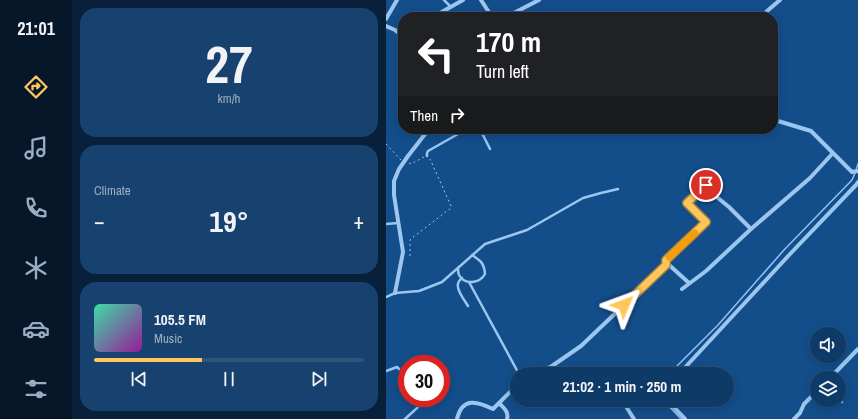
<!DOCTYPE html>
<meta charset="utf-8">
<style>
:root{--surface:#0e3a68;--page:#17416e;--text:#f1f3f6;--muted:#9badc0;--line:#2e547c;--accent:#ffc75b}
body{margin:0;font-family:"Archivo Narrow",sans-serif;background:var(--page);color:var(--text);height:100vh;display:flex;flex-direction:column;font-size:15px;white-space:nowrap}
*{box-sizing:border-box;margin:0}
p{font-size:13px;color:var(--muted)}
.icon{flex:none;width:22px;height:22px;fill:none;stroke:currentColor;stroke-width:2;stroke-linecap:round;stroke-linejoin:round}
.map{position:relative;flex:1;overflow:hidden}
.sheet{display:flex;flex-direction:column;gap:8px;padding:8px;background:#082039;width:314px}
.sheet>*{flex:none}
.hud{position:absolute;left:12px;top:12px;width:380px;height:122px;border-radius:16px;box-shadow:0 2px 10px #0003,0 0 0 1px var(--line);background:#202124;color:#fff;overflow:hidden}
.buttons{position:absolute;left:424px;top:327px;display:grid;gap:8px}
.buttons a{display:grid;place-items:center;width:36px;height:36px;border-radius:50%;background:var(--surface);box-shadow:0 2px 10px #0003,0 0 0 1px var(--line);font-size:20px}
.speed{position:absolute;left:12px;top:355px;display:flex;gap:8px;font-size:20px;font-weight:700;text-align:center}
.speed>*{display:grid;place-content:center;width:52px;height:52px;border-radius:50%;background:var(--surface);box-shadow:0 2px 10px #0003,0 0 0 1px var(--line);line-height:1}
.speed .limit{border:6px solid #d22;background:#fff;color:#111}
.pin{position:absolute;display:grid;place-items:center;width:34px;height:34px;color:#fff;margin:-17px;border:2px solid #fff;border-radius:50%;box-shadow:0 1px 4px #0007}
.me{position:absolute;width:44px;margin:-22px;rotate:46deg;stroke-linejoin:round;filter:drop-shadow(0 0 3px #0008)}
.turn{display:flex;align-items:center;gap:14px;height:84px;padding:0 12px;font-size:18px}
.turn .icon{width:52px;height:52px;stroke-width:2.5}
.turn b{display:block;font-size:28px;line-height:34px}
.then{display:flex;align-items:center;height:38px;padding:0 12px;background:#0003;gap:8px;font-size:15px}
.big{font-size:30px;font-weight:800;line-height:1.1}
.sheet .widget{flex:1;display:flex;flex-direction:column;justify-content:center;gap:6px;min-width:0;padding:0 14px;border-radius:16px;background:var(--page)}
.sheet .dial{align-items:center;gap:0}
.dial b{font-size:52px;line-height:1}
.song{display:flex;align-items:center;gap:12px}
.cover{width:48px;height:48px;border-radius:6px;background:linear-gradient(135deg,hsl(160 70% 55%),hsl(300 70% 35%))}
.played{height:4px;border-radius:2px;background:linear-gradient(90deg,var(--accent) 40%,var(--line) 40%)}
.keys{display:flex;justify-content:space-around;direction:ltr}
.heat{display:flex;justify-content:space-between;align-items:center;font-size:22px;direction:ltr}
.trip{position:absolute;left:124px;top:367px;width:224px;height:40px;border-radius:20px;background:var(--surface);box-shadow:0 2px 10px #0003,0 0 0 1px var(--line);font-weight:800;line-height:40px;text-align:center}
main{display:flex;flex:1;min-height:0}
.dock{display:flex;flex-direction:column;width:72px;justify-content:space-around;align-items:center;background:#06172a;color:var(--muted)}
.dock .icon{width:28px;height:28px}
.dock .selected{color:var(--accent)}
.dock b{font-size:18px;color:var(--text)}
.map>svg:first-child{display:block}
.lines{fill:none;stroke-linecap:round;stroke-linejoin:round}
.stream{stroke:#8dc2f4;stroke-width:1.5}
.path{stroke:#9bc6f0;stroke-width:1;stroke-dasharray:2 3;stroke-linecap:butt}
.service{stroke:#9bc6f0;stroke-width:2.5}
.minor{stroke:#9bc6f0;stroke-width:4}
.route-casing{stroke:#a6813b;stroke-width:10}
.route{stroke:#ffc75b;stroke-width:7}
.slow{stroke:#f59e0b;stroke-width:7}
</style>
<main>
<nav class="dock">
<b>21:01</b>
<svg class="icon selected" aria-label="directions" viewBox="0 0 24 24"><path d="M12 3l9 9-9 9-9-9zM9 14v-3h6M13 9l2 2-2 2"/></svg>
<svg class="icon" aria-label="music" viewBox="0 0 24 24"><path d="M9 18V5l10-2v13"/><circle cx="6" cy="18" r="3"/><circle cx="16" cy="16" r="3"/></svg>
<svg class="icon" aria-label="phone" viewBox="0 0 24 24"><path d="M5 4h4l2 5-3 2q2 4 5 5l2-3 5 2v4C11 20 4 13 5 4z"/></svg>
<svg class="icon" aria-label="climate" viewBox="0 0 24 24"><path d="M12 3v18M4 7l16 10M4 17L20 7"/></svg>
<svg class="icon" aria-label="car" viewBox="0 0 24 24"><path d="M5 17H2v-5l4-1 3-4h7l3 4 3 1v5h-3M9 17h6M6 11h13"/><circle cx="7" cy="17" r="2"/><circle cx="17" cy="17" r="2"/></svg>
<svg class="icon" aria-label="filters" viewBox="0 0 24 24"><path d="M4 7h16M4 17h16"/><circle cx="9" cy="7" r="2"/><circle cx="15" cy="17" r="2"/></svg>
</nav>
<section class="sheet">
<div class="widget dial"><b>27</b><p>km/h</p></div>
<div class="widget"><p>Climate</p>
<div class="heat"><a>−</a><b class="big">19°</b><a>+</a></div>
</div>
<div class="widget">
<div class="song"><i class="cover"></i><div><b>105.5 FM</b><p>Music</p></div></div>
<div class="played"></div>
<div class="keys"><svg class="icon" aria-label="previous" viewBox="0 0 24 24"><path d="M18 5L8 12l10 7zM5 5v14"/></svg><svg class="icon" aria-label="pause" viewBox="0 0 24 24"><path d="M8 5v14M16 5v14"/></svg><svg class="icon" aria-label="next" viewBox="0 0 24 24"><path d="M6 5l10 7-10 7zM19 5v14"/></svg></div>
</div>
</section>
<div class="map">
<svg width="472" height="419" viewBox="0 0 472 419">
<rect width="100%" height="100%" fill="#134e8b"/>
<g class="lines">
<path class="stream" d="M 470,170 L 472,164
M 283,374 L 332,325 L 398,250 L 466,180 L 469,173
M 277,400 L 295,419"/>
<path class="path" d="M 0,144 L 15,160
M 23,163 L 25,164 L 38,157
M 24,256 L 24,240 L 26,238 L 65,208 L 65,206 L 44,159"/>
<path class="service" d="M 58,0 L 65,7
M 94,129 L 104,149
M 41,156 L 41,153 L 42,151 L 81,129
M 0,224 L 12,223
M 72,268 C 72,270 72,273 73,275 C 79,286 94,283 99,274 C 98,263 95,261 86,255
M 76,278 C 74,280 72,281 72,284 C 70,290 79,301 82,306
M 83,282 L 133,374
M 0,297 L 9,293 L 33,291 L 56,282 L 99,244 L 141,230 L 197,198 L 215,193 L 232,189
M 0,371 L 11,367 L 21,377
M 125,391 C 124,385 127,383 131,380
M 453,399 L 456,402
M 19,419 L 41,399 L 40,398"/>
<path class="minor" d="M 95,0 L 106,17
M 54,13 L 77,0
M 328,15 L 329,17
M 120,17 L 153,0
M 374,17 L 394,0
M 0,19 L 11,0
M 0,26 L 9,30 L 17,37
M 392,121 L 425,131 L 447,153
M 281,263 L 303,283
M 296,289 L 320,271 L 365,229 L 424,178 L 447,153 L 466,172 L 472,171
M 9,293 L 17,252 L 8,195 L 8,181 L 13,169 L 22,156 L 43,129
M 166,366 L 195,346 L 280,265 L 280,260 L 320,222 L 301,203 L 320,185 L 332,198 L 343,207 L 365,229
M 149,374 L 166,366 L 174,374
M 293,374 L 405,253 L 470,185 L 472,182
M 444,378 L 472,349
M 236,400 L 248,419
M 281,400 L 299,419
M 113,403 C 118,408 123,412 121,419
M 71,419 C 76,397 91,401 107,409 L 131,385
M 408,419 L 414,413 L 418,404 L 431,391"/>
</g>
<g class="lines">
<g class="route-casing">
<path id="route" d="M 238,305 L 280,265 L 280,260 L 320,222 L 301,203 L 320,185"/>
</g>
<use href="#route" class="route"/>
<path class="slow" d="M 283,257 L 309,233"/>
</g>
</svg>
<div class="buttons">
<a><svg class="icon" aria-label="sound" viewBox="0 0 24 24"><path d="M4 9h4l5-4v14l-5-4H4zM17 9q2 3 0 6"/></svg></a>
<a><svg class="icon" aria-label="layers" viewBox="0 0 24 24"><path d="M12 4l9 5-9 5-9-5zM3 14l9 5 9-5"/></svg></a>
</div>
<div class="speed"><div class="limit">30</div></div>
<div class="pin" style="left:320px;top:185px;background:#d93025"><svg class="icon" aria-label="arrive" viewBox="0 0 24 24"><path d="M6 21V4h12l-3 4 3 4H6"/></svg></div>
<svg class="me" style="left:238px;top:305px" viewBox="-20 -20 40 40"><path d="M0-17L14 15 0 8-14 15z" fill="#ffc75b" stroke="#fff" stroke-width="4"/></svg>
<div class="trip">21:02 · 1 min · 250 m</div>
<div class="hud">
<div class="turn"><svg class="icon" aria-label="left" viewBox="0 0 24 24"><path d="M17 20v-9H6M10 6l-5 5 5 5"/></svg><div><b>170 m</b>Turn left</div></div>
<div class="then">Then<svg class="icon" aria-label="right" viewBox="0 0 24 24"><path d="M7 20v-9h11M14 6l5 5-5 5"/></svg></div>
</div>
</div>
</main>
